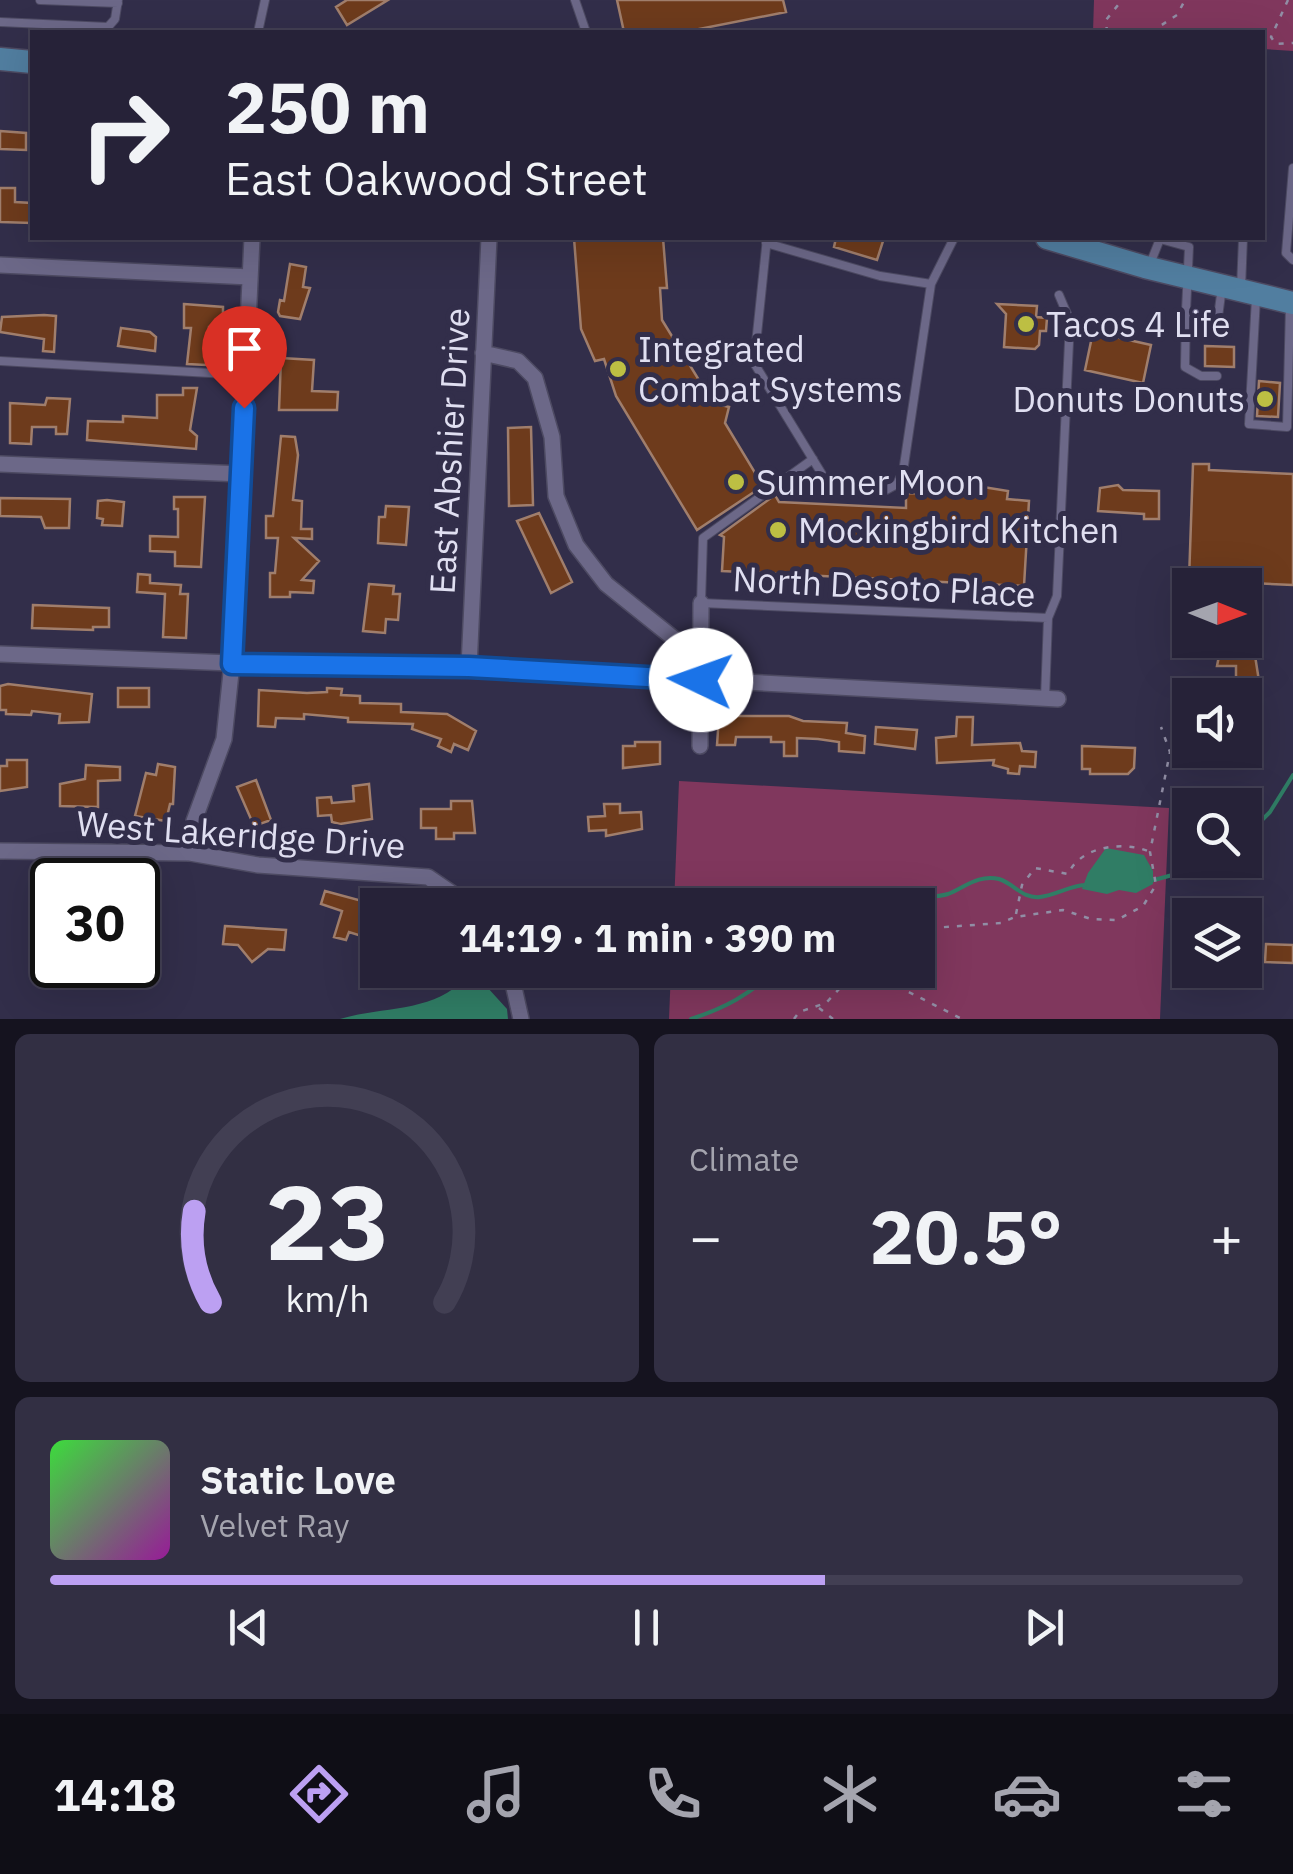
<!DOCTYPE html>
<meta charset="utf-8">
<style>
:root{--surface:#262238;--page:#322f43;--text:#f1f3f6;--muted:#a4a4ae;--line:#423f53;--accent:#bca0f2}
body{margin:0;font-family:"IBM Plex Sans",sans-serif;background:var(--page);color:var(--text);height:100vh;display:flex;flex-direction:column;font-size:38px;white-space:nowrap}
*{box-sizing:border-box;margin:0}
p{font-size:32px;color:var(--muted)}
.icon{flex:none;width:55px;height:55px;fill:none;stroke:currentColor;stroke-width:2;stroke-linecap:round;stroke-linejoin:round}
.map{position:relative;height:1019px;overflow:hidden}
.details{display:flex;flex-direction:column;gap:15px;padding:15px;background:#15131f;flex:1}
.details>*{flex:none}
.guide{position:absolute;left:30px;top:30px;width:1235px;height:210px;border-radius:0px;box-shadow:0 10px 40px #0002,0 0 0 2px var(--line);background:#262238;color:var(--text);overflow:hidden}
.needle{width:65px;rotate:91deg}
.controls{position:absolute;left:1172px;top:568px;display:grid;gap:20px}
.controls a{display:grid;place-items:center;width:90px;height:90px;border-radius:0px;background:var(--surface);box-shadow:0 10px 40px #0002,0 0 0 2px var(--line);font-size:50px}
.speed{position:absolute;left:30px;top:858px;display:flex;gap:20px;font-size:50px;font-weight:700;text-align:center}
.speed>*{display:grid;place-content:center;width:130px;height:130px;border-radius:50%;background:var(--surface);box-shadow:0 10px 40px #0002,0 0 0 2px var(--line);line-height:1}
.speed .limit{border:5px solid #111;border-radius:15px;background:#fff;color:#111}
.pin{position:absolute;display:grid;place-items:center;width:85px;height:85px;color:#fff;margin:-102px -42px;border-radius:50% 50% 50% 0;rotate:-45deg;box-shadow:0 0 10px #0007}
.pin .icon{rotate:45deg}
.me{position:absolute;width:110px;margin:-55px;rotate:273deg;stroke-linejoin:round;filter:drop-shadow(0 0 8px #0008)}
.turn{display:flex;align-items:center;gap:35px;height:210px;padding:0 30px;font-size:45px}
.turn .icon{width:130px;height:130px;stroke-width:2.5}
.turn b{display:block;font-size:70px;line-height:85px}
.big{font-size:75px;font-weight:700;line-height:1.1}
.details .tile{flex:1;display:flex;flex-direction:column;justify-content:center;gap:15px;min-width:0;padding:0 35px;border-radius:15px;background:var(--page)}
.details .dial{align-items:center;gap:0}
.dial svg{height:260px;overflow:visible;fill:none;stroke:var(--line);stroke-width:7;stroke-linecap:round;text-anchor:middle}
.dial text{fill:var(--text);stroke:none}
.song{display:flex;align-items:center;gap:30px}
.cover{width:120px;height:120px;border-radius:15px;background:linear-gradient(135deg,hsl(120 70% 55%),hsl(300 70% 35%))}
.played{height:10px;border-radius:5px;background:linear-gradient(90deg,var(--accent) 65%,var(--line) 65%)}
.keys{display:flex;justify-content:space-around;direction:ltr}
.heat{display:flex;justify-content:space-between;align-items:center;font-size:55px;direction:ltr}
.details .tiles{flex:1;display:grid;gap:15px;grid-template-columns:1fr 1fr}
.tile:last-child{grid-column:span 2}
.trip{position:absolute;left:360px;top:888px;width:575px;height:100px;border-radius:0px;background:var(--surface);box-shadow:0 10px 40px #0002,0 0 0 2px var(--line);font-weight:700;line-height:100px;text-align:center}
.tab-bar{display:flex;height:160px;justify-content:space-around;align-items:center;background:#0f0e16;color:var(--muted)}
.tab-bar .icon{width:70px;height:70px}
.tab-bar .selected{color:var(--accent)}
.tab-bar b{font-size:45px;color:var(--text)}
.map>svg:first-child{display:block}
.green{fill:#80375d}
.water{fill:#307d65}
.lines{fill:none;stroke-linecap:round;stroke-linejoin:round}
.stream{stroke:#307d65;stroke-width:4}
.building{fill:#6e3b1c;stroke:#a07e6c;stroke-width:2.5}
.lane-casing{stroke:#4d4a62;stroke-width:10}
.street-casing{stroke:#4d4a62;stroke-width:18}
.primary-casing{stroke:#4d4a62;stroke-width:25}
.path{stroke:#918ea5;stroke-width:2.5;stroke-dasharray:5 8;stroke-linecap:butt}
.lane{stroke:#6c6888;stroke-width:8}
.street{stroke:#6c6888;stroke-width:15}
.primary{stroke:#517ea0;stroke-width:22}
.route-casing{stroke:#114b97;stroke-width:25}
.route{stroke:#1a73e8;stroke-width:18}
.poi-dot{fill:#bdbf43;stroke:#322e4a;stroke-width:4}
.labels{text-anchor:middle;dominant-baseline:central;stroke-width:10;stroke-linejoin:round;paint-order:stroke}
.poi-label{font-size:35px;fill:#e0dff1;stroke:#322e4a;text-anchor:start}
.street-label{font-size:35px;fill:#e0dff1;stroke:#322e4a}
</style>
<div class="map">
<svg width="1293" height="1019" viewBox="0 0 1293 1019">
<rect width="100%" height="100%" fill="#322e4a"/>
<path class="green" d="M 1094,0 L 1293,0 L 1293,51 L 1263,49 L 1262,32 L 1093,32 Z
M 679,781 L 1169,808 L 1160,1019 L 669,1019 L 671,970 L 918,970 L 918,905 L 674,905 Z"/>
<path class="water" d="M 1106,848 L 1144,855 L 1153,871 L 1153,884 L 1136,893 L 1119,890 L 1107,894 L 1082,889 L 1088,873 Z
M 459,984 L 487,987 L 507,1009 L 508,1019 L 340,1019 C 379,1007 429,1012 459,984 Z"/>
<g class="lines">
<path class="stream" d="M 1245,837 L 1270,812 L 1293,775
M 1154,880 L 1176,874 L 1196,860
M 903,905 C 917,894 932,899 948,894 C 965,887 979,874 999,879 C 1015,884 1022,899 1040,897 C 1056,895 1069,886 1085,885
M 691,1019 C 725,1008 749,995 776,970"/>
</g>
<path class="building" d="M 347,0 L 388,0 L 347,25 L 336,7 Z
M 617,0 L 783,0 L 786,12 L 684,32 L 624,32 Z
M 0,131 L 26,133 L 26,150 L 0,149 Z
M 0,188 L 15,188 L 15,202 L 32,203 L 32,223 L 0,222 Z
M 574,238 L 663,238 L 667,288 L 660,288 L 662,320 L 713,403 L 729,407 L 725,423 L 763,486 L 697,530 L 616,396 L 604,359 L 595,361 L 581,329 Z
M 836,238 L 884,238 L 877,260 L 834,247 Z
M 290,264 L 306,267 L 303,287 L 310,288 L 300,319 L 280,316 L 278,312 L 280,300 L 284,301 Z
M 184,304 L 223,307 L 223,327 L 209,327 L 206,365 L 187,364 L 191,328 L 184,328 Z
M 997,304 L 1037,306 L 1036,317 L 1047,318 L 1046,331 L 1040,331 L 1039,345 L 1035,349 L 1004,347 L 1006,314 Z
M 44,315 L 56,316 L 54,352 L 43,351 L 44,339 L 0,332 L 2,317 Z
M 121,328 L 150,332 L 156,337 L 155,351 L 118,346 Z
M 1093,332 L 1151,345 L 1143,383 L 1085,370 Z
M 1205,346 L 1234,347 L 1234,367 L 1205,366 Z
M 281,358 L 314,360 L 312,391 L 338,392 L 337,410 L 279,410 Z
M 1259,381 L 1280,383 L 1278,417 L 1257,416 Z
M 183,388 L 197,388 L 190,430 L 197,436 L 196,449 L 87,440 L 88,421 L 123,422 L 123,416 L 157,418 L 157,395 L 183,395 Z
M 47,398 L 70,399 L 67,434 L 56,434 L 56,427 L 32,427 L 31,444 L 10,443 L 10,403 L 45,405 Z
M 531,427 L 533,505 L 509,506 L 508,428 Z
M 281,436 L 295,437 L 298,455 L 293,500 L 302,501 L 301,529 L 312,529 L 312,539 L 294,538 L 319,561 L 302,580 L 314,581 L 313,593 L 290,592 L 290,597 L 270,597 L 270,573 L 275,573 L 278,538 L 266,538 L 266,516 L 273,516 Z
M 1193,464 L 1209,464 L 1209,470 L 1293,474 L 1293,585 L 1189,580 Z
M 1118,485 L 1123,490 L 1159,491 L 1159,519 L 1144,519 L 1144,514 L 1098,511 L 1100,488 Z
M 983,487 L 1008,491 L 1007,499 L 1029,501 L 1024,586 L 722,571 L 724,537 L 720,535 L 775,495 L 779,502 L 906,508 L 906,493 L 970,494 L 970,488 Z
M 174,497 L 205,497 L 201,567 L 175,566 L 175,552 L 150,551 L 150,536 L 178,537 L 178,509 L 174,509 Z
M 0,498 L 70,499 L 69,528 L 45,528 L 41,517 L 0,516 Z
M 107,500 L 124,502 L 122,526 L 102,525 L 103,519 L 97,518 L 98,501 Z
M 386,506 L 409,507 L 406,545 L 378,543 L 379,517 L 385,517 Z
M 539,513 L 572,582 L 551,593 L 517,521 Z
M 138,574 L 150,575 L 150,583 L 181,585 L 180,594 L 188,594 L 186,638 L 163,637 L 165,594 L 137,592 Z
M 369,584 L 394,586 L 393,594 L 400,594 L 398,620 L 386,619 L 385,633 L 363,631 Z
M 33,605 L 109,608 L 109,627 L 93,627 L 93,630 L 32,628 Z
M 1211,640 L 1253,643 L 1259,681 L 1236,677 L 1236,666 L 1217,666 L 1219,656 L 1206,650 Z
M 8,684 L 92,694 L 89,722 L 59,723 L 60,714 L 32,711 L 31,715 L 6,714 L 6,710 L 0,710 L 0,686 Z
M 118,688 L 149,688 L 149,707 L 118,707 Z
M 327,688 L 342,689 L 341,695 L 360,696 L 360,703 L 401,704 L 401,712 L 447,714 L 476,731 L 468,750 L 454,744 L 451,752 L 438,746 L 441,739 L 412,729 L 413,724 L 348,722 L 348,718 L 304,714 L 304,719 L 276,718 L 275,727 L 258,726 L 259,690 L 307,693 L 327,692 Z
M 719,716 L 789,716 L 803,721 L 847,723 L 846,733 L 865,736 L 864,753 L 839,751 L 839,742 L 818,739 L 797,738 L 797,756 L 784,756 L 784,742 L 771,742 L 771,737 L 736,737 L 735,745 L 717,745 Z
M 957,717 L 973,717 L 972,745 L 1020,743 L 1022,751 L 1036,752 L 1035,767 L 1020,766 L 1019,774 L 1008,773 L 1008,769 L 993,765 L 994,760 L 937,763 L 936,738 L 956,736 Z
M 876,727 L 917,730 L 915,749 L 875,744 Z
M 635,742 L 660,742 L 660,764 L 623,768 L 623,746 L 635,746 Z
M 1082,746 L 1135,748 L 1134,768 L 1128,774 L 1090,774 L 1090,769 L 1082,769 Z
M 7,760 L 27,760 L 27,787 L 0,791 L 0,766 L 7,766 Z
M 158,764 L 175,767 L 173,804 L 170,804 L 166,821 L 135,816 L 146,773 L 156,775 Z
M 86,765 L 120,767 L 120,780 L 98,781 L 98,807 L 60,806 L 60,784 L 85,779 Z
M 256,780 L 271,820 L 254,826 L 237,787 Z
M 369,784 L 372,819 L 340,824 L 332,822 L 331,815 L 318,816 L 317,798 L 331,797 L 332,803 L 354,801 L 353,786 Z
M 451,801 L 472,801 L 475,833 L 454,833 L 454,839 L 436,839 L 436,828 L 421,828 L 421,809 L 451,809 Z
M 604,804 L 620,804 L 620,813 L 641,812 L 642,829 L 606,836 L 606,830 L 589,831 L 588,817 L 605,816 Z
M 325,891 L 366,902 L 362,912 L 378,917 L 371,939 L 349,932 L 346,940 L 334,937 L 342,911 L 321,904 Z
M 225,926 L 286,930 L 284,950 L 268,949 L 252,962 L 238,945 L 223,944 Z
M 1266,944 L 1293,945 L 1293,963 L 1265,962 Z"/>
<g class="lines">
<g class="lane-casing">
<path id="lane" d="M 40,0 L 118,3
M 575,0 L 586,32
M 0,22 L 108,27 L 115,19 L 118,0
M 258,32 L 265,0
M 1293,168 L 1286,253 L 1293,260
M 767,238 L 754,363 L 828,484
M 766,243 L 880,276 L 931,284
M 1150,264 L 1160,239 L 1189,247 L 1186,311 L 1218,317 L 1222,287
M 1241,288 L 1243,238
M 1256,298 L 1249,424 L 1287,427 L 1290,305
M 1186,311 L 1185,367 L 1201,376 L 1217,376
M 0,361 L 245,375
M 813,459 L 703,538 L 701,603 L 1048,618 L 1045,698
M 780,480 L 793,484 L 886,490 L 897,484 L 903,472 L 931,284 L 954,238
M 1048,618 L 1057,596 L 1070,321 L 1059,295"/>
</g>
<g class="street-casing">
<path id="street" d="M 0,265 L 250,277
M 483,353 L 518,361 L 535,378 L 552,437 L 556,496 L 576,545 L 606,584 L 682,645 L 701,650
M 0,464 L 242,474
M 0,654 L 232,663 L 469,667 L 1058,699
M 469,667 L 489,238
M 700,746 L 701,603
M 0,851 L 190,853 L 258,865 L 428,877 L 469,905
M 190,853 L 194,821 L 224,739 L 232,663 L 252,238
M 510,970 L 521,1019"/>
</g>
<g class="primary-casing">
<path id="primary" d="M 0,59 L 32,62
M 1047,238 L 1145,267 L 1293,303"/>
</g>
<path class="path" d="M 1288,0 L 1271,37 L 1276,44 L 1293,43
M 1107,32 L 1106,20 L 1122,0
M 1151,32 L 1177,15 L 1185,0
M 1016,914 L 1022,885 L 1035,868 L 1068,874 C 1081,846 1122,841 1148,851
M 918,929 L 1001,923 L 1015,917 L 1063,910 L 1091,919 L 1117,920 L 1143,906 L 1156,885 L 1150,852 L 1170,752 L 1161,727
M 877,970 L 895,985 L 962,1019
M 819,1008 L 833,1019
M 794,1019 L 799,1012 L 826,1003 L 857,970"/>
<use href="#lane" class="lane"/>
<use href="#street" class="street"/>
<use href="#primary" class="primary"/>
</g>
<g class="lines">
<g class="route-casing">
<path id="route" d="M 244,408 L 232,664 L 469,667 L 701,680"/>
</g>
<use href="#route" class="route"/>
</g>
<g class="poi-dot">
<circle cx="1026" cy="324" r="10"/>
<circle cx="618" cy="369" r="10"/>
<circle cx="1265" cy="399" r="10"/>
<circle cx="736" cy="482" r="10"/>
<circle cx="778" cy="530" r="10"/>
</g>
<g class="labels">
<g class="poi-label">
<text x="1046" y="324">Tacos 4 Life</text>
<text x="638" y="349">Integrated<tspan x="638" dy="40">Combat Systems</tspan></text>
<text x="1245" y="399" text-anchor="end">Donuts Donuts</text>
<text x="756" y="482">Summer Moon</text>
<text x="798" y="530">Mockingbird Kitchen</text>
</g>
<g class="street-label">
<text transform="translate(449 451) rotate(-87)">East Abshier Drive</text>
<text transform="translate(884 586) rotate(3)">North Desoto Place</text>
<text transform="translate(241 834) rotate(4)">West Lakeridge Drive</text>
</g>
</g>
</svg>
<div class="controls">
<a><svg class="needle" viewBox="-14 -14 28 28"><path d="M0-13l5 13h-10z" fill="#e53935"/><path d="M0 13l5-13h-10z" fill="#a4a4ae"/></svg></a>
<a><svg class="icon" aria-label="sound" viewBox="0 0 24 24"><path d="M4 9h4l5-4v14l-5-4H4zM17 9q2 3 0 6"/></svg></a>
<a><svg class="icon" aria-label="search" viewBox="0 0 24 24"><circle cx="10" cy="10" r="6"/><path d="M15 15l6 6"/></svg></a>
<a><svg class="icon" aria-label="layers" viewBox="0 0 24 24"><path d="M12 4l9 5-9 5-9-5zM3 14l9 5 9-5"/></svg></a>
</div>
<div class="speed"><div class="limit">30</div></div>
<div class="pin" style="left:244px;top:408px;background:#d93025"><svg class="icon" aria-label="arrive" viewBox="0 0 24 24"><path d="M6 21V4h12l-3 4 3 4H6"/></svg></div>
<svg class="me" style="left:701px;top:680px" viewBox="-20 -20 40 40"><circle r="19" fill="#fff"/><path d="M0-13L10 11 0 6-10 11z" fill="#1a73e8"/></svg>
<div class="trip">14:19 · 1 min · 390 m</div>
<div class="guide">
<div class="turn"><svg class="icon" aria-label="right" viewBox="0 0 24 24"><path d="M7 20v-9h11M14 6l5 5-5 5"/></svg><div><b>250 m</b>East Oakwood Street</div></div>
</div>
</div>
<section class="details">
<div class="tiles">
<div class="tile dial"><svg viewBox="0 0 100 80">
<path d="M14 69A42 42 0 1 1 86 69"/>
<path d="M14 69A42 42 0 0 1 9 41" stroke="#bca0f2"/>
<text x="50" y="56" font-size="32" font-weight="700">23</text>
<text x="50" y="72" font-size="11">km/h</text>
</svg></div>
<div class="tile"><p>Climate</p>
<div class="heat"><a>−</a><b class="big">20.5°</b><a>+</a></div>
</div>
<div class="tile">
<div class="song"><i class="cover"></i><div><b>Static Love</b><p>Velvet Ray</p></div></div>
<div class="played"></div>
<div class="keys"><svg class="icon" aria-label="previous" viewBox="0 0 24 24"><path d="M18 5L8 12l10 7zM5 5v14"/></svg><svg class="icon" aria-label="pause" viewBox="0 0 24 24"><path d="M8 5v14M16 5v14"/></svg><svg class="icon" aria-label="next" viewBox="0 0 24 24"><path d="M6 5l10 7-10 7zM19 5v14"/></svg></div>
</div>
</div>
</section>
<nav class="tab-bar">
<b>14:18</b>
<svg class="icon selected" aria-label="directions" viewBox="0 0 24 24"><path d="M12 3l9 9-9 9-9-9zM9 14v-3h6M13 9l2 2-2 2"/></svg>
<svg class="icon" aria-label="music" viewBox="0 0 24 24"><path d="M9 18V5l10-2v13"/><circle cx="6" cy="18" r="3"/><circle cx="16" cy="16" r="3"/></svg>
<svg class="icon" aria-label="phone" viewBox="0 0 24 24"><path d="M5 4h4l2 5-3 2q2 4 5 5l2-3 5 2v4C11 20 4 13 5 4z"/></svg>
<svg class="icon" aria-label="climate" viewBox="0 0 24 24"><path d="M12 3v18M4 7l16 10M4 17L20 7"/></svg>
<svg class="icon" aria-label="car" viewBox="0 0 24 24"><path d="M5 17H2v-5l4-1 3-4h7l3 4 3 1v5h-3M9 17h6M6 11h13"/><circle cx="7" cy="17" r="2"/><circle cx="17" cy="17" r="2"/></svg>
<svg class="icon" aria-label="filters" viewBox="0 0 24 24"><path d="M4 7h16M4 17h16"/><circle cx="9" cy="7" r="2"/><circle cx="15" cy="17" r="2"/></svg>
</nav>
